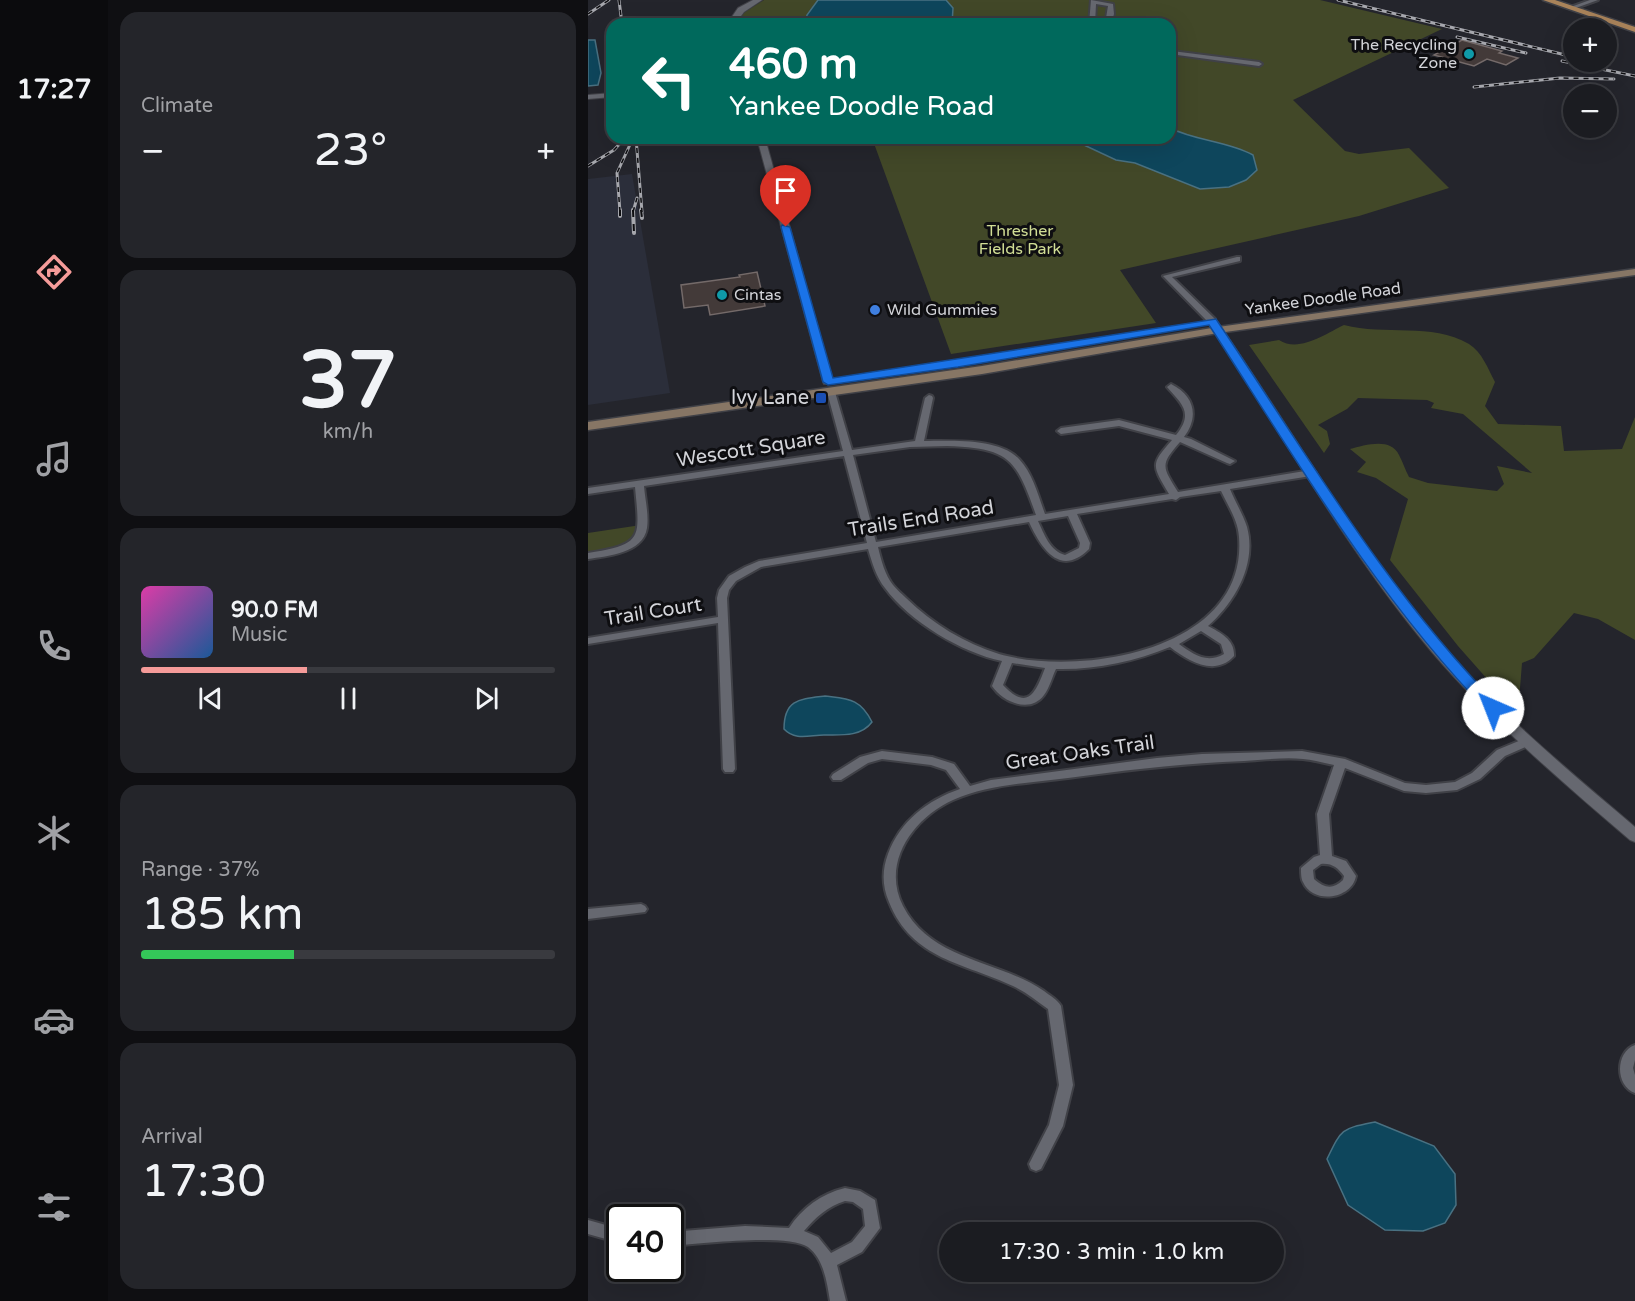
<!DOCTYPE html>
<meta charset="utf-8">
<style>
:root{--surface:#1b1c21;--page:#24252a;--text:#f1f3f6;--muted:#a0a1a5;--line:#393a3f;--accent:#f59b99}
body{margin:0;font-family:"Varela Round",sans-serif;background:var(--page);color:var(--text);height:100vh;display:flex;flex-direction:column;font-size:22px;white-space:nowrap}
*{box-sizing:border-box;margin:0}
p{font-size:20px;color:var(--muted)}
.icon{flex:none;width:33px;height:33px;fill:none;stroke:currentColor;stroke-width:2;stroke-linecap:round;stroke-linejoin:round}
.map{position:relative;flex:1;overflow:hidden}
.drawer{display:flex;flex-direction:column;gap:12px;padding:12px;background:#0f0f12;width:480px}
.drawer>*{flex:none}
.banner{position:absolute;left:18px;top:18px;width:570px;height:126px;border-radius:18px;box-shadow:0 6px 24px #0002,0 0 0 2px var(--line);background:#00695c;color:#fff;overflow:hidden}
.fabs{position:absolute;left:975px;top:18px;display:grid;gap:12px}
.fabs a{display:grid;place-items:center;width:54px;height:54px;border-radius:50%;background:var(--surface);box-shadow:0 6px 24px #0002,0 0 0 2px var(--line);font-size:30px}
.speed{position:absolute;left:18px;top:1204px;display:flex;gap:12px;font-size:30px;font-weight:700;text-align:center}
.speed>*{display:grid;place-content:center;width:78px;height:78px;border-radius:50%;background:var(--surface);box-shadow:0 6px 24px #0002,0 0 0 2px var(--line);line-height:1}
.speed .limit{border:3px solid #111;border-radius:9px;background:#fff;color:#111}
.pin{position:absolute;display:grid;place-items:center;width:51px;height:51px;color:#fff;margin:-62px -26px;border-radius:50% 50% 50% 0;rotate:-45deg;box-shadow:0 0 6px #0007}
.pin .icon{rotate:45deg}
.me{position:absolute;width:66px;margin:-33px;rotate:316deg;stroke-linejoin:round;filter:drop-shadow(0 0 4px #0008)}
.turn{display:flex;align-items:center;gap:21px;height:126px;padding:0 24px;font-size:27px}
.turn .icon{width:78px;height:78px;stroke-width:2.5}
.turn b{display:block;font-size:42px;line-height:51px}
.big{font-size:45px;font-weight:600;line-height:1.1}
.drawer .widget{flex:1;display:flex;flex-direction:column;justify-content:center;gap:9px;min-width:0;padding:0 21px;border-radius:18px;background:var(--page)}
.drawer .dial{align-items:center;gap:0}
.dial b{font-size:78px;line-height:1}
.song{display:flex;align-items:center;gap:18px}
.cover{width:72px;height:72px;border-radius:9px;background:linear-gradient(135deg,hsl(320 70% 55%),hsl(210 70% 35%))}
.played{height:6px;border-radius:3px;background:linear-gradient(90deg,var(--accent) 40%,var(--line) 40%)}
.keys{display:flex;justify-content:space-around;direction:ltr}
.heat{display:flex;justify-content:space-between;align-items:center;font-size:33px;direction:ltr}
.charge{height:9px;border-radius:4px;background:linear-gradient(90deg,#34c759 37%,var(--line) 0)}
.trip{position:absolute;left:351px;top:1222px;width:345px;height:60px;border-radius:30px;background:var(--surface);box-shadow:0 6px 24px #0002,0 0 0 2px var(--line);font-weight:600;line-height:60px;text-align:center}
main{display:flex;flex:1;min-height:0}
.menu{display:flex;flex-direction:column;width:108px;justify-content:space-around;align-items:center;background:#0b0b0d;color:var(--muted)}
.menu .icon{width:42px;height:42px}
.menu .selected{color:var(--accent)}
.menu b{font-size:27px;color:var(--text)}
.map>svg:first-child{display:block}
.built{fill:#2b2e3a}
.green{fill:#424828}
.water{fill:#0e465c;stroke:#497182;stroke-width:1.5}
.building{fill:#433a39;stroke:#746a69;stroke-width:1.5}
.lines{fill:none;stroke-linecap:round;stroke-linejoin:round}
.minor-casing{stroke:#404147;stroke-width:4}
.tertiary-casing{stroke:#404147;stroke-width:2}
.secondary-casing{stroke:#404147;stroke-width:3}
.primary-casing{stroke:#404147;stroke-width:3}
.minor{fill:#666870;fill-rule:evenodd}
.tertiary{fill:#666870;fill-rule:evenodd}
.secondary{fill:#877665;fill-rule:evenodd}
.primary{fill:#a9835a;fill-rule:evenodd}
.rail-far1-casing{stroke:#a6a7ad;stroke-width:3}
.rail-casing{stroke:#a6a7ad;stroke-width:4}
.rail-far1{stroke:#0e0e11;stroke-width:1.5;stroke-dasharray:5;stroke-linecap:butt}
.rail{stroke:#0e0e11;stroke-width:2;stroke-dasharray:7;stroke-linecap:butt}
.route{fill:#1a73e8;stroke:#114b97;stroke-width:1.5}
.culture-dot{fill:#0f9aa8;stroke:#0e0e11;stroke-width:2}
.shop-dot{fill:#3f7fe0;stroke:#0e0e11;stroke-width:2}
.transit-dot{fill:#1a4fb4;stroke:#0e0e11;stroke-width:2}
.labels{text-anchor:middle;dominant-baseline:central;stroke-width:6;stroke-linejoin:round;paint-order:stroke}
.far-poi-label{font-size:16px;fill:#d3d4d9;stroke:#0e0e11;text-anchor:start}
.far-park-label{font-size:16px;fill:#d1de95;stroke:#0e0e11}
.far-street-label{font-size:16px;fill:#d3d4d9;stroke:#0e0e11}
.poi-label{font-size:20px;fill:#d3d4d9;stroke:#0e0e11;text-anchor:end}
.street-label{font-size:20px;fill:#d3d4d9;stroke:#0e0e11}
</style>
<main>
<nav class="menu">
<b>17:27</b>
<svg class="icon selected" aria-label="directions" viewBox="0 0 24 24"><path d="M12 3l9 9-9 9-9-9zM9 14v-3h6M13 9l2 2-2 2"/></svg>
<svg class="icon" aria-label="music" viewBox="0 0 24 24"><path d="M9 18V5l10-2v13"/><circle cx="6" cy="18" r="3"/><circle cx="16" cy="16" r="3"/></svg>
<svg class="icon" aria-label="phone" viewBox="0 0 24 24"><path d="M5 4h4l2 5-3 2q2 4 5 5l2-3 5 2v4C11 20 4 13 5 4z"/></svg>
<svg class="icon" aria-label="climate" viewBox="0 0 24 24"><path d="M12 3v18M4 7l16 10M4 17L20 7"/></svg>
<svg class="icon" aria-label="car" viewBox="0 0 24 24"><path d="M5 17H2v-5l4-1 3-4h7l3 4 3 1v5h-3M9 17h6M6 11h13"/><circle cx="7" cy="17" r="2"/><circle cx="17" cy="17" r="2"/></svg>
<svg class="icon" aria-label="filters" viewBox="0 0 24 24"><path d="M4 7h16M4 17h16"/><circle cx="9" cy="7" r="2"/><circle cx="15" cy="17" r="2"/></svg>
</nav>
<section class="drawer">
<div class="widget"><p>Climate</p>
<div class="heat"><a>−</a><b class="big">23°</b><a>+</a></div>
</div>
<div class="widget dial"><b>37</b><p>km/h</p></div>
<div class="widget">
<div class="song"><i class="cover"></i><div><b>90.0 FM</b><p>Music</p></div></div>
<div class="played"></div>
<div class="keys"><svg class="icon" aria-label="previous" viewBox="0 0 24 24"><path d="M18 5L8 12l10 7zM5 5v14"/></svg><svg class="icon" aria-label="pause" viewBox="0 0 24 24"><path d="M8 5v14M16 5v14"/></svg><svg class="icon" aria-label="next" viewBox="0 0 24 24"><path d="M6 5l10 7-10 7zM19 5v14"/></svg></div>
</div>
<div class="widget"><p>Range · 37%</p><b class="big">185 km</b><div class="charge"></div></div>
<div class="widget"><p>Arrival</p><b class="big">17:30</b></div>
</section>
<div class="map">
<svg width="1047" height="1301" viewBox="0 0 1047 1301">
<rect width="100%" height="100%" fill="#24252c"/>
<path class="built" d="M 44,174 L 82,393 L 0,405 L 0,179 Z"/>
<path class="green" d="M 176,0 L 732,0 L 854,29 L 705,100 L 757,151 L 771,154 L 821,148 L 861,188 L 771,216 L 532,270 L 568,323 L 363,354 L 284,138 L 582,138 L 582,24 L 148,24 L 155,13 Z
M 756,325 C 797,336 843,322 881,344 C 894,352 900,369 907,382 L 897,406 L 910,424 L 973,426 L 976,451 L 1034,449 L 1047,417 L 1047,640 L 1010,619 L 986,613 L 946,658 L 934,663 L 931,701 L 923,706 L 870,646 L 802,560 L 820,499 L 788,478 L 769,472 L 778,462 L 762,449 C 777,445 803,437 811,455 C 815,462 817,470 821,477 L 840,483 L 909,491 L 916,484 L 909,466 L 944,473 L 875,414 L 843,408 L 846,403 L 839,400 L 770,398 L 759,409 L 730,425 L 739,431 L 742,444 L 736,453 L 661,345 L 691,340 C 711,353 737,334 756,325 Z
M 53,525 L 46,542 L 0,556 L 0,533 Z"/>
<path class="water" d="M 230,0 L 358,0 L 365,8 L 364,24 L 217,24 L 219,15 Z
M 0,40 L 7,40 L 13,73 L 10,85 L 0,86 Z
M 582,128 C 608,141 639,141 665,155 L 669,170 L 658,180 L 641,187 L 612,189 L 547,163 L 528,160 L 481,138 L 582,138 Z
M 237,696 C 260,699 272,698 284,722 C 273,737 253,735 236,735 C 222,735 207,741 196,729 C 196,699 212,699 237,696 Z
M 787,1122 L 846,1146 L 867,1174 L 868,1205 L 857,1223 L 835,1231 L 797,1230 L 760,1205 L 739,1159 C 754,1128 753,1129 787,1122 Z"/>
<path class="building" d="M 874,40 L 914,51 L 911,53 L 930,58 L 918,65 L 899,59 L 886,66 L 846,55 Z
M 169,272 L 177,306 L 122,315 L 120,305 L 96,308 L 93,285 L 152,277 L 151,275 Z"/>
<g class="lines">
<g class="minor-casing">
<path id="minor" d="M 503,0 L 525,4 L 526,14 L 523,24 L 517,24 L 520,6 L 508,4 L 507,24 L 501,24 Z
M 1002,0 L 1010,0 L 985,9 L 980,8 Z
M 584,51 L 671,62 L 674,64 L 671,66 L 582,54 L 582,52 Z
M 649,257 L 652,257 L 652,261 L 584,277 L 627,319 L 627,323 L 621,323 L 575,276 Z
M 583,384 C 607,396 611,417 596,437 L 603,439 L 647,461 L 642,464 L 639,463 L 592,442 C 572,465 574,466 590,492 L 723,470 L 728,473 L 723,476 L 642,489 C 647,502 655,514 659,527 C 669,564 647,602 620,626 C 633,633 647,640 646,656 C 627,677 600,661 582,647 C 545,662 507,670 468,669 C 464,677 462,687 456,695 C 442,714 415,702 404,686 L 414,661 C 374,653 321,621 297,588 C 288,577 284,562 280,549 L 173,567 L 148,581 L 141,590 L 139,598 L 147,769 L 145,772 L 137,772 L 135,769 L 130,623 L 0,644 L 0,638 L 130,617 L 129,598 L 131,590 L 141,576 L 157,567 L 171,561 L 279,543 L 256,456 L 56,486 C 57,499 61,515 59,528 C 55,553 20,556 0,559 L 0,553 C 55,544 52,539 47,487 L 0,494 L 0,488 L 255,451 L 239,392 L 243,389 L 247,392 L 264,450 L 327,441 L 337,398 L 341,395 L 344,396 L 345,398 L 336,441 C 363,441 411,438 431,459 C 445,474 450,495 457,514 L 581,494 C 564,465 562,465 584,440 L 531,426 L 473,434 L 469,431 L 473,428 L 531,420 L 588,435 C 606,413 594,404 579,387 ZM 359,446 C 422,448 428,459 448,515 L 288,542 L 265,455 L 322,447 ZM 633,491 C 640,506 650,520 651,537 C 660,651 492,677 411,654 C 376,643 345,624 318,598 C 314,594 309,590 305,585 C 297,575 293,560 290,547 L 441,522 C 453,548 472,578 501,549 L 502,543 L 489,514 L 584,499 L 588,500 L 592,497 ZM 480,516 L 492,543 L 491,548 L 477,555 C 462,551 456,534 450,521 ZM 613,631 L 633,644 L 636,654 C 618,664 605,654 591,644 ZM 424,663 L 457,668 C 448,692 440,712 415,685 Z
M 938,738 L 942,739 L 944,742 L 942,745 L 917,756 L 892,779 L 869,790 L 838,793 L 816,791 L 757,768 L 741,814 L 744,856 L 758,861 L 768,876 C 764,899 725,905 715,882 C 713,879 713,872 713,868 L 726,857 L 732,855 L 729,814 L 746,765 C 736,763 725,760 715,759 C 696,757 675,760 656,761 C 597,763 539,770 480,778 C 442,783 401,784 365,800 C 325,818 293,863 315,906 C 343,961 411,960 456,991 C 462,996 469,999 473,1006 L 485,1085 L 475,1126 L 453,1169 L 448,1171 L 443,1169 L 441,1164 L 461,1125 L 471,1085 L 460,1009 C 449,1001 438,992 425,986 C 377,963 324,960 301,902 C 294,886 294,870 300,854 C 312,821 340,800 372,789 L 358,770 L 343,765 L 294,759 L 280,763 L 253,780 L 245,780 L 243,777 L 245,774 L 272,757 L 294,751 L 344,757 L 366,764 L 382,786 L 403,780 L 569,758 L 614,754 L 714,751 L 757,759 L 817,783 L 838,785 L 867,782 L 884,773 L 909,750 ZM 733,864 C 744,863 750,868 756,876 L 755,880 C 745,890 736,888 726,879 L 725,870 Z
M 53,904 L 57,906 L 59,909 L 57,912 L 0,919 L 0,909 Z
M 1047,1045 L 1047,1060 L 1045,1068 L 1047,1075 L 1047,1093 C 1027,1086 1027,1052 1047,1045 Z
M 257,1188 L 272,1191 L 287,1200 L 292,1228 L 274,1252 L 249,1265 L 258,1301 L 242,1301 C 239,1283 236,1259 220,1247 C 199,1233 110,1244 82,1246 L 82,1232 L 157,1226 L 201,1228 C 214,1208 233,1194 257,1188 ZM 257,1201 L 265,1202 L 275,1209 L 277,1226 L 264,1242 L 243,1253 L 230,1237 L 216,1231 C 227,1218 240,1206 257,1201 Z
M 0,1220 L 32,1229 L 32,1243 L 0,1234 Z"/>
</g>
<g class="tertiary-casing">
<path id="tertiary" d="M 165,0 L 174,0 L 156,12 L 147,24 L 139,24 L 150,8 Z
M 24,93 L 24,97 L 0,99 L 0,95 Z
M 169,138 L 177,138 L 245,382 L 244,384 L 236,384 L 235,382 Z
M 624,318 L 629,321 C 703,429 768,543 852,643 C 909,712 979,769 1047,827 L 1047,842 L 1042,840 C 973,781 903,721 844,652 C 758,550 693,431 619,321 Z"/>
</g>
<g class="secondary-casing">
<path id="secondary" d="M 1047,269 L 1047,275 L 630,333 L 394,374 L 0,430 L 0,422 L 394,366 L 630,327 Z"/>
</g>
<g class="primary-casing">
<path id="primary" d="M 955,0 L 967,0 L 1047,27 L 1047,32 Z"/>
</g>
<use href="#minor" class="minor"/>
<use href="#tertiary" class="tertiary"/>
<use href="#secondary" class="secondary"/>
<use href="#primary" class="primary"/>
<g class="rail-far1-casing">
<path id="rail-far1" d="M 31,0 L 34,24
M 750,0 L 986,57
M 0,14 L 21,0
M 869,37 L 938,53
M 974,61 L 1047,76
M 886,87 L 972,78 L 1026,79
M 48,138 L 54,212
M 0,166 L 26,150 L 37,138
M 32,212 L 29,173 L 45,138
M 45,212 L 49,198"/>
</g>
<g class="rail-casing">
<path id="rail" d="M 32,210 L 32,216
M 45,210 L 46,233
M 53,210 L 54,218"/>
</g>
<use href="#rail-far1" class="rail-far1"/>
<use href="#rail" class="rail"/>
</g>
<path class="route" d="M 194,225 L 202,227 L 245,378 L 628,319 C 717,451 798,591 910,705 L 912,708 L 910,712 L 900,712 C 789,598 707,458 621,325 L 370,367 L 240,385 L 235,382 L 193,227 Z"/>
<g class="culture-dot">
<circle cx="881" cy="54" r="6"/>
<circle cx="134" cy="295" r="6"/>
</g>
<circle class="shop-dot" cx="287" cy="310" r="6"/>
<rect class="transit-dot" x="227" y="392" width="12" height="12" rx="3"/>
<g class="labels">
<g class="far-poi-label">
<text x="869" y="45" text-anchor="end">The Recycling<tspan x="869" dy="18">Zone</tspan></text>
<text x="146" y="295">Cintas</text>
<text x="299" y="310">Wild Gummies</text>
</g>
<g class="far-park-label">
<text x="432" y="231">Thresher<tspan x="432" dy="18">Fields Park</tspan></text>
</g>
<g class="far-street-label">
<text transform="translate(735 299) rotate(-8)">Yankee Doodle Road</text>
</g>
<g class="poi-label">
<text x="221" y="398">Ivy Lane</text>
</g>
<g class="street-label">
<text transform="translate(163 449) rotate(-9)">Wescott Square</text>
<text transform="translate(333 519) rotate(-9)">Trails End Road</text>
<text transform="translate(65 612) rotate(-9)">Trail Court</text>
<text transform="translate(492 753) rotate(-8)">Great Oaks Trail</text>
</g>
</g>
</svg>
<div class="fabs">
<a>+</a>
<a>−</a>
</div>
<div class="speed"><div class="limit">40</div></div>
<div class="pin" style="left:198px;top:227px;background:#d93025"><svg class="icon" aria-label="arrive" viewBox="0 0 24 24"><path d="M6 21V4h12l-3 4 3 4H6"/></svg></div>
<svg class="me" style="left:905px;top:708px" viewBox="-20 -20 40 40"><circle r="19" fill="#fff"/><path d="M0-13L10 11 0 6-10 11z" fill="#1a73e8"/></svg>
<div class="trip">17:30 · 3 min · 1.0 km</div>
<div class="banner">
<div class="turn"><svg class="icon" aria-label="left" viewBox="0 0 24 24"><path d="M17 20v-9H6M10 6l-5 5 5 5"/></svg><div><b>460 m</b>Yankee Doodle Road</div></div>
</div>
</div>
</main>
